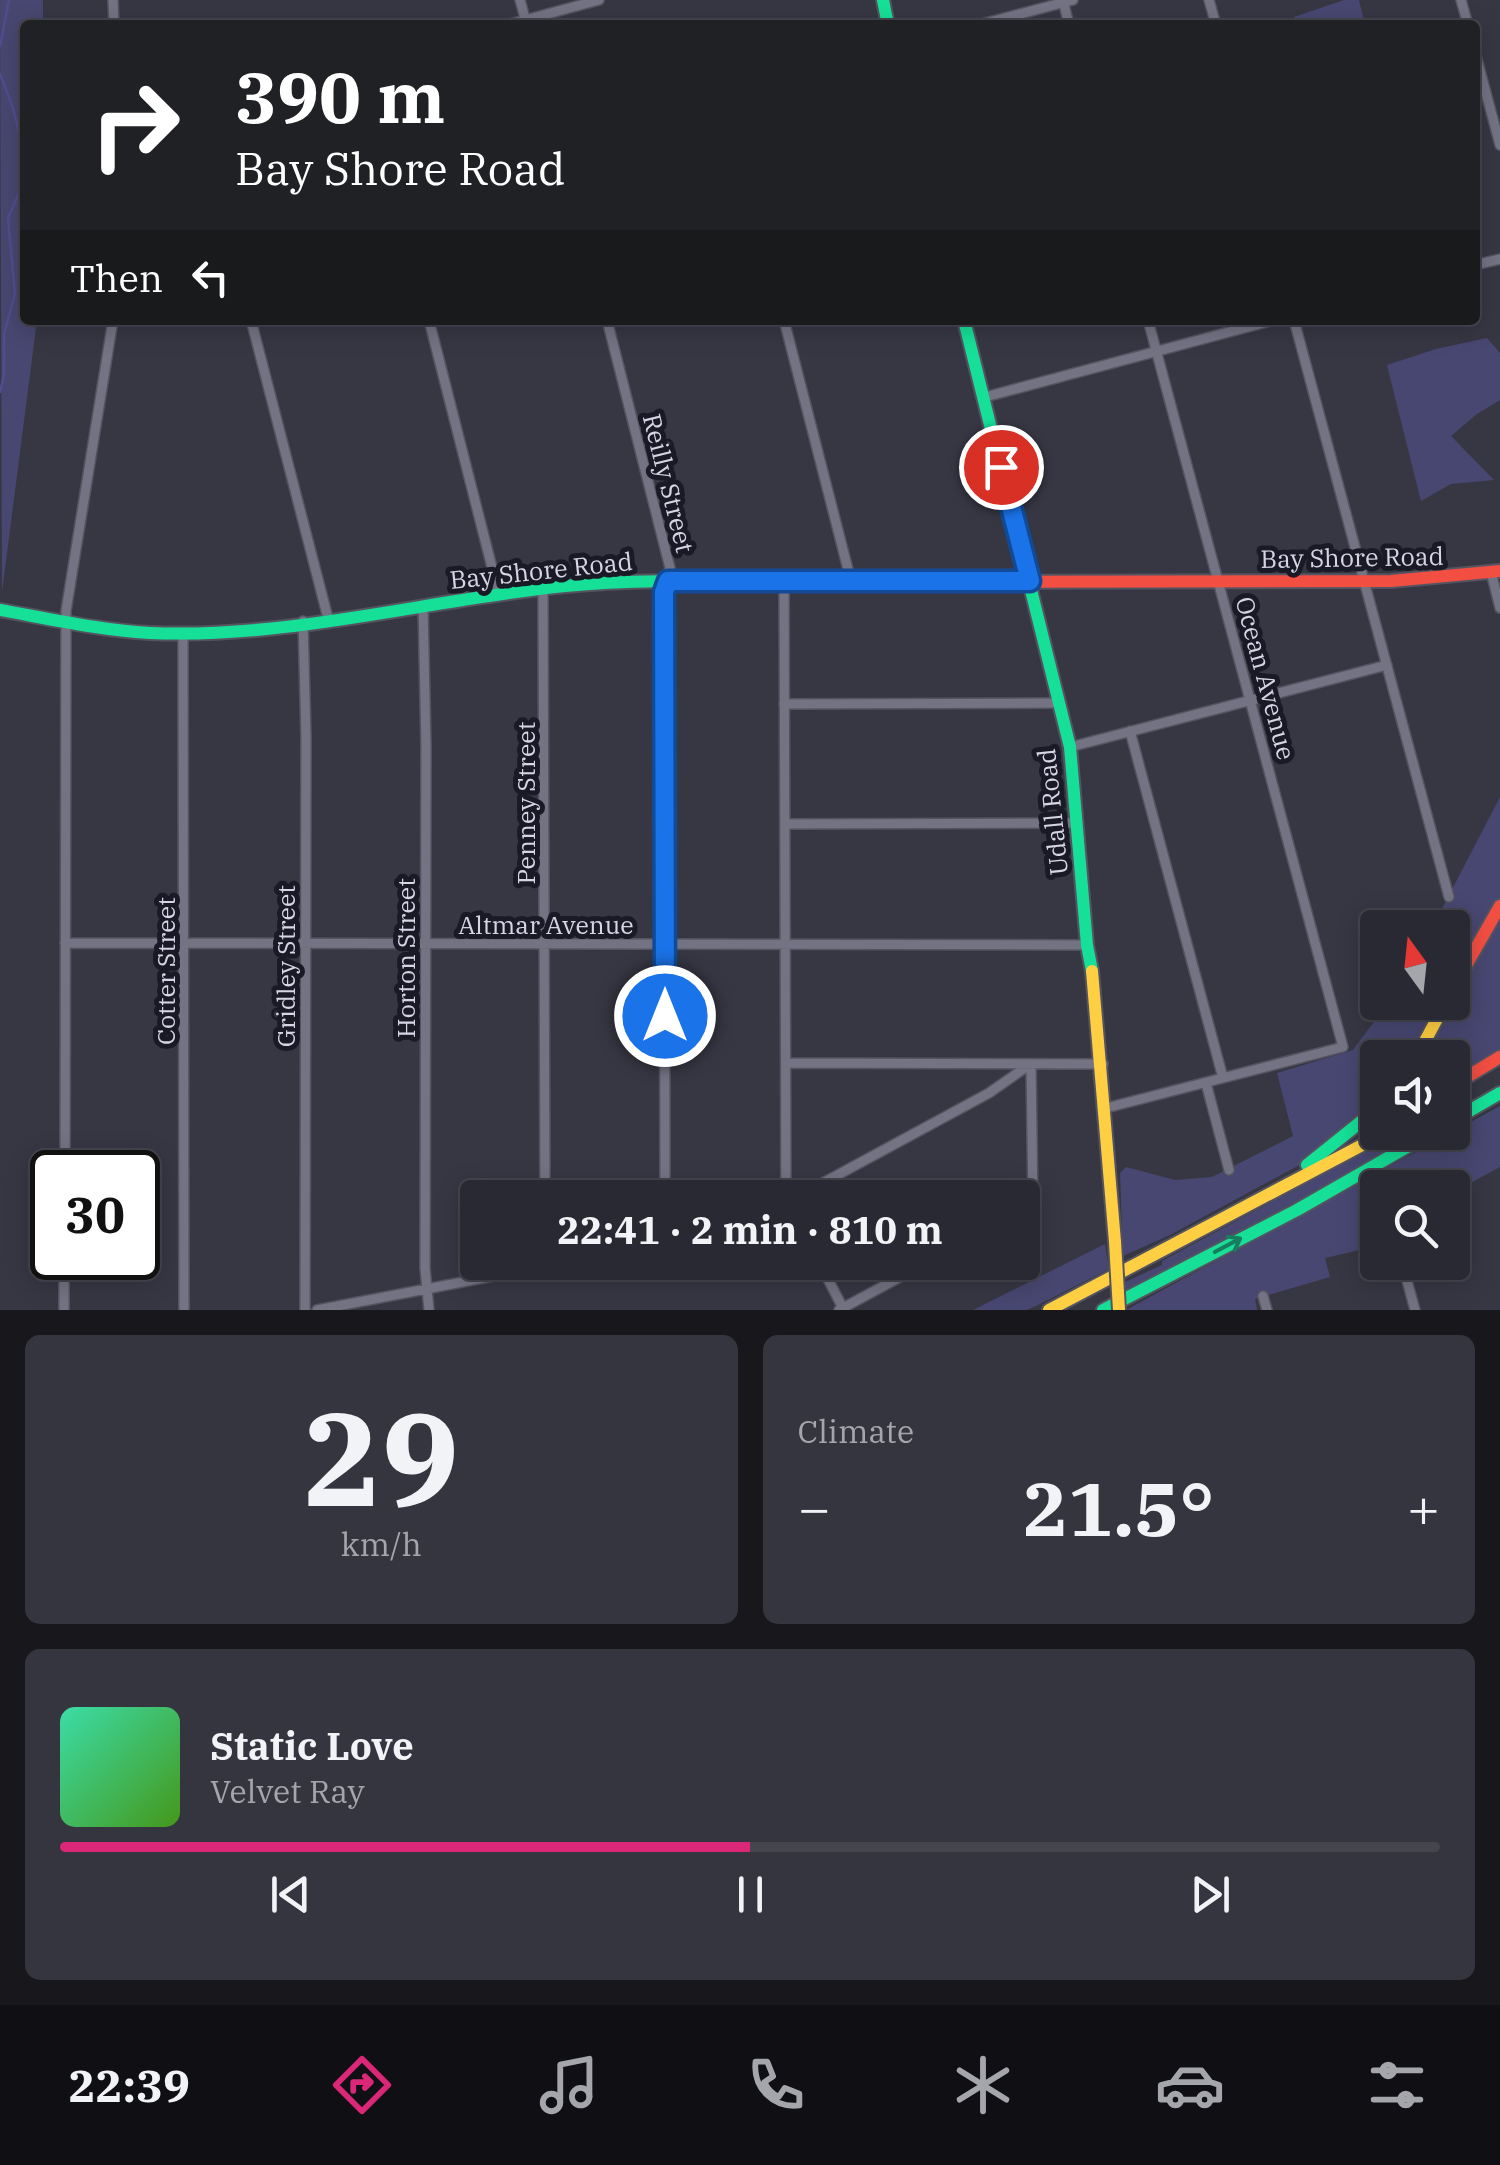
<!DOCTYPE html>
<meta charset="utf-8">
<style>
:root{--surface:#292933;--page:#35353f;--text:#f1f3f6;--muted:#a5a6ac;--line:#45454e;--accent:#db2777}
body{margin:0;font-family:"IBM Plex Serif",serif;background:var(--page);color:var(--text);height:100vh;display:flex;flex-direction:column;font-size:38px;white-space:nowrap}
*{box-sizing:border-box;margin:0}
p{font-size:32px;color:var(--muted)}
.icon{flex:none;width:55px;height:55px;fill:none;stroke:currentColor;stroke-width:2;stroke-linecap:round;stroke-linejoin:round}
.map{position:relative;height:1310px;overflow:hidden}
.panel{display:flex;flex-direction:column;gap:25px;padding:25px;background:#17171c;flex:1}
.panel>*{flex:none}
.guide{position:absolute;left:20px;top:20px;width:1460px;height:305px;border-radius:10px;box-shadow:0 5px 25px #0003,0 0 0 2px var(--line);background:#202124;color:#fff;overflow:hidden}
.needle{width:65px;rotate:345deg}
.fabs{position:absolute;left:1360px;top:910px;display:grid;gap:20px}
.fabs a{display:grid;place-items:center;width:110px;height:110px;border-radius:10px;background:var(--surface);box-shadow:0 5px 25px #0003,0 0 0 2px var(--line);font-size:50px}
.speed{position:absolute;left:30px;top:1150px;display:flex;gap:20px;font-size:50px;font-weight:700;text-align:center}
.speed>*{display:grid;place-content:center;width:130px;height:130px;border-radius:50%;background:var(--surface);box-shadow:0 5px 25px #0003,0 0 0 2px var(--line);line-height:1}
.speed .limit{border:5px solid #111;border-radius:15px;background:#fff;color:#111}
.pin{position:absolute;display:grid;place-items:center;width:85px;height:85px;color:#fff;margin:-42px;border:5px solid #fff;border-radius:50%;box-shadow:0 2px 10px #0007}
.me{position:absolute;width:110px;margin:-55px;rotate:0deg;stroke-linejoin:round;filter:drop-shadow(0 0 8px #0008)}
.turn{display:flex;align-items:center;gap:35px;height:210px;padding:0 50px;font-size:45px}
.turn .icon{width:130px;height:130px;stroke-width:2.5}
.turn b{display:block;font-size:70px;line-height:85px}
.then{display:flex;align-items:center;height:95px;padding:0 50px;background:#0003;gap:20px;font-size:38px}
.big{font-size:75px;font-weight:700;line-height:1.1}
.panel .card{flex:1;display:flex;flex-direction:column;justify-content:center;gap:15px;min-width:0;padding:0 35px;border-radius:15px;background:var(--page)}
.panel .dial{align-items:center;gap:0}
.dial b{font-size:130px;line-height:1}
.song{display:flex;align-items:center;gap:30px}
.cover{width:120px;height:120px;border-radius:15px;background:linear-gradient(135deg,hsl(160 70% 55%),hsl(100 70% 35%))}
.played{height:10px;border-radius:5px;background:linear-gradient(90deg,var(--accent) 50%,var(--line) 50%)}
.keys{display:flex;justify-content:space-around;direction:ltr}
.heat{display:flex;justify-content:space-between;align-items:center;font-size:55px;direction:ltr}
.panel .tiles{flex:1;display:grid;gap:25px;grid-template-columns:1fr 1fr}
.card:last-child{grid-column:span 2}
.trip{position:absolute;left:460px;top:1180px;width:580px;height:100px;border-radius:10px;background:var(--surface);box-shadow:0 5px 25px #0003,0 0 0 2px var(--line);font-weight:700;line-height:100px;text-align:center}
.menu{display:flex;height:160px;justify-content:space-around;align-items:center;background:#101014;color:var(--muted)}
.menu .icon{width:70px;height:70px}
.menu .current{color:var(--accent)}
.menu b{font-size:45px;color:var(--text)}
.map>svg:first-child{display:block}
.green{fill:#484771}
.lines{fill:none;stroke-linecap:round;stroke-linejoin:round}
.stream{stroke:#504d8f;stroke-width:2.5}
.street-casing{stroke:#545460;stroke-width:12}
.fast-casing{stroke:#545460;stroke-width:16}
.slow-casing{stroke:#545460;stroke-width:16}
.jam-casing{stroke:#545460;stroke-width:16}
.street{stroke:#737384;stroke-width:9}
.fast{stroke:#16e098;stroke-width:12}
.slow{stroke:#ffcf43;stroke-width:12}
.jam{stroke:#f24e42;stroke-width:12}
.slow-bridge-casing{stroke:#545460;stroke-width:16;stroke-linecap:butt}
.slow-bridge{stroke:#ffcf43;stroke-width:12}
.oneway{stroke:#187d5f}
.route-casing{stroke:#114b97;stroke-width:25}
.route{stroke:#1a73e8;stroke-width:18}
.labels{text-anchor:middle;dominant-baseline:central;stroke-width:10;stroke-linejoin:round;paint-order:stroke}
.street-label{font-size:25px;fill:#d5d5e6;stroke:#1a1a26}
</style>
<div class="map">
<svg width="1500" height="1310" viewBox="0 0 1500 1310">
<rect width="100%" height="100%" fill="#373744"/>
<path class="green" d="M 0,0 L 43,0 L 43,25 L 25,25 L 25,320 L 37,320 L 2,592 Z
M 1344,0 L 1359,0 L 1365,25 L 1295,25 L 1294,17 Z
M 1487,338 L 1500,353 L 1500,400 L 1477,414 L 1451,436 L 1494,480 L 1451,484 L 1421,501 L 1387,365 L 1436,349 Z
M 1500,797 L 1500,900 L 1453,985 L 1452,928 L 1432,928 Z
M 1500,917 L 1500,1053 L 1453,1082 L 1452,1058 L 1422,1058 Z
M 1388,1003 L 1444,1003 L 1413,1057 L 1378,1058 L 1377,1104 L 1305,1162 L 1170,1235 L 1123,1256 L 1120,1173 L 1126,1167 L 1175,1180 L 1212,1177 L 1293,1136 L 1277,1073 L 1353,1050 Z
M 1500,1106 L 1500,1167 L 1454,1192 L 1458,1210 L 1453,1212 L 1452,1188 L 1378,1188 L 1377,1246 L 1325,1258 L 1330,1277 L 1255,1299 L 1257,1310 L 1126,1310 Z
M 1399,1133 L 1422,1133 L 1126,1294 L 1125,1282 L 1162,1265 L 1162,1261 Z
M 1105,1244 L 1109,1269 L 1038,1305 L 1027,1310 L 973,1310 Z"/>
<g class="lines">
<path class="stream" d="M 0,46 L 9,0
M 0,74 L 13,108 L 24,152 L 25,179 L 8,218 L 15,294 L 4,334 L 4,375 L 0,392"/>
<g class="street-casing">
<path id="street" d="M 113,0 L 114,25
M 520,0 L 526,22
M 1063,0 L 1069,25
M 1209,0 L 1216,25
M 1461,0 L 1468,25
M 507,25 L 599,0
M 978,25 L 1073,0
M 1475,52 L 1500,145
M 1475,265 L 1500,259
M 251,320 L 328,618
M 429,320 L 499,595
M 607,320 L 670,568 L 664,592 L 665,1198
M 784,320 L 851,581
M 1294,320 L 1449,897
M 985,397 L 1274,320
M 1491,572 L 1500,608
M 784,581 L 786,1198
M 543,589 L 545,1198
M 423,605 L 426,747 L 425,1268 L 429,1310
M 303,621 L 306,737 L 305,1310
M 183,633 L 184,1310
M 784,704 L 1058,703
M 1130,731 L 1223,1078
M 1070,747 L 1387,665
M 786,824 L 1078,823
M 65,943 L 1087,945
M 786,1063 L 1103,1064
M 1206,1083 L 1229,1170
M 1106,1108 L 1343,1047 L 1148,320
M 65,1172 L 66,611 L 113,320
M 795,1198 L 989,1093 L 1029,1065
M 1022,1211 L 1033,1204 L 1031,1064
M 819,1262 L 843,1308
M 1402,1262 L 1415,1310
M 1263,1296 L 1267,1310
M 64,1310 L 64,1258
M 317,1310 L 567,1262
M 839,1310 L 928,1262"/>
</g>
<g class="fast-casing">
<path id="fast" d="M 883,0 L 888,25
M 964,320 L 1070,747 L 1087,945 L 1092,971
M 0,610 C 50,619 99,630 150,633 C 289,639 427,600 565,586 C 648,578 732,582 815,582
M 1452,1121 L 1500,1093
M 1307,1165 L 1378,1108
M 1103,1310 L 1297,1210 L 1433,1132"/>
</g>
<g class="slow-casing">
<path id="slow" d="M 1092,971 L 1115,1242
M 1416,1058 L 1446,1002
M 1049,1310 L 1387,1132"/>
</g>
<g class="jam-casing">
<path id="jam" d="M 815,582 L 1391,581 L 1500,571
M 1452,990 L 1500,906
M 1452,1086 L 1500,1057"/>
</g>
<use href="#street" class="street"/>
<use href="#fast" class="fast"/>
<use href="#slow" class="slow"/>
<use href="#jam" class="jam"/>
<g class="slow-bridge-casing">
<path id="slow-bridge" d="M 1115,1242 L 1119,1310"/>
</g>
<use href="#slow-bridge" class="slow-bridge"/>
</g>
<defs><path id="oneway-shaft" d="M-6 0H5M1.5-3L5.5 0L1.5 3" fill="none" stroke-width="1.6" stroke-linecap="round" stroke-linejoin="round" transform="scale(2.5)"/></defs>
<use class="oneway" href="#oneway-shaft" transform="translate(1228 1245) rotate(-28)"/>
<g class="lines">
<g class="route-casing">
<path id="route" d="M 665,1016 L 664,592 L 668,581 L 1030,581 L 1001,467"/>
</g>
<use href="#route" class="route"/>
</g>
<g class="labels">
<g class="street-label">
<text transform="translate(669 483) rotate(76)">Reilly Street</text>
<text transform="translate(1352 557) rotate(-1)">Bay Shore Road</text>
<text transform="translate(541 570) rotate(-6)">Bay Shore Road</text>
<text transform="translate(1266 678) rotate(75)">Ocean Avenue</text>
<text transform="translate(525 803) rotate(-90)">Penney Street</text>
<text transform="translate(1052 812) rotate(-96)">Udall Road</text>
<text x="546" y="924">Altmar Avenue</text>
<text transform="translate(405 958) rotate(-90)">Horton Street</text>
<text transform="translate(285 966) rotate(-90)">Gridley Street</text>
<text transform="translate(165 971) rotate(-90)">Cotter Street</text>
</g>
</g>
</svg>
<div class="fabs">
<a><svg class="needle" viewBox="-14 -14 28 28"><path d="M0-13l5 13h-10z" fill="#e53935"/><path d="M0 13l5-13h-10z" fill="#a5a6ac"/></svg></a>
<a><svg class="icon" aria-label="sound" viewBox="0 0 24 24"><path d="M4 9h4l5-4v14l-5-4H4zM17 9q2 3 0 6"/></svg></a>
<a><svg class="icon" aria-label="search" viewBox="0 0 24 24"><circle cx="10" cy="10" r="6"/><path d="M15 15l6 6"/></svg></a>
</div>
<div class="speed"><div class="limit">30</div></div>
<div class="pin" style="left:1001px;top:467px;background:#d93025"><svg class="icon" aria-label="arrive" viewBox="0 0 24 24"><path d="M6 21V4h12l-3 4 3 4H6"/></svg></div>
<svg class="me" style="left:665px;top:1016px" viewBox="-20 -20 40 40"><circle r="17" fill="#1a73e8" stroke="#fff" stroke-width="3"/><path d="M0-11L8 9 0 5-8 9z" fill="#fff"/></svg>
<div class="trip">22:41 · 2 min · 810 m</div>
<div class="guide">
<div class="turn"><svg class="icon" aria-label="right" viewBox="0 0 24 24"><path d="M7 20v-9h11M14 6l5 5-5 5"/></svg><div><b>390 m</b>Bay Shore Road</div></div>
<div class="then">Then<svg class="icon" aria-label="left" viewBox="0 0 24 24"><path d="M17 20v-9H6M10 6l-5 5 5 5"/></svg></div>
</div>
</div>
<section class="panel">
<div class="tiles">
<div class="card dial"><b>29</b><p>km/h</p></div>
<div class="card"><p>Climate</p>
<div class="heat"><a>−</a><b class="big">21.5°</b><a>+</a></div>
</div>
<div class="card">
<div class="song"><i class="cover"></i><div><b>Static Love</b><p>Velvet Ray</p></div></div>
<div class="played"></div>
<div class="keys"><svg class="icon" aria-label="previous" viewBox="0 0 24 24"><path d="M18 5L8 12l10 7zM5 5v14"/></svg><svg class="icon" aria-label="pause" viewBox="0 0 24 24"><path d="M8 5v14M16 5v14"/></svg><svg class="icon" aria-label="next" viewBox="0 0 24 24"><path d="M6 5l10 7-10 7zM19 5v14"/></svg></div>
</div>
</div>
</section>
<nav class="menu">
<b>22:39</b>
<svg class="icon current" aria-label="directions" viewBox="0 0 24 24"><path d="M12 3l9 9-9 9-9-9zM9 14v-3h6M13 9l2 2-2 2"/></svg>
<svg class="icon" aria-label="music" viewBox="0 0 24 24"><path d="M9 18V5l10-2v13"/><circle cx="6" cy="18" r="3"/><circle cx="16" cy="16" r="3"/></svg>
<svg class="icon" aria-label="phone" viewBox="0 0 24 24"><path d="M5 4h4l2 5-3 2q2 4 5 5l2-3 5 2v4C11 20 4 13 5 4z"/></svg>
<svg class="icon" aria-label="climate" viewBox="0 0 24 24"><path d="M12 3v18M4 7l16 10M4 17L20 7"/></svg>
<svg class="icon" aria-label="car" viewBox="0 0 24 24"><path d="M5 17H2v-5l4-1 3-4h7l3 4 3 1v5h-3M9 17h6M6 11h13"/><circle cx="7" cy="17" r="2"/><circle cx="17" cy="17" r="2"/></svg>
<svg class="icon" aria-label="filters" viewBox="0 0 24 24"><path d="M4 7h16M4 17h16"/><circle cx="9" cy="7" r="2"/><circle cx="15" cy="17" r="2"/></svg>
</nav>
